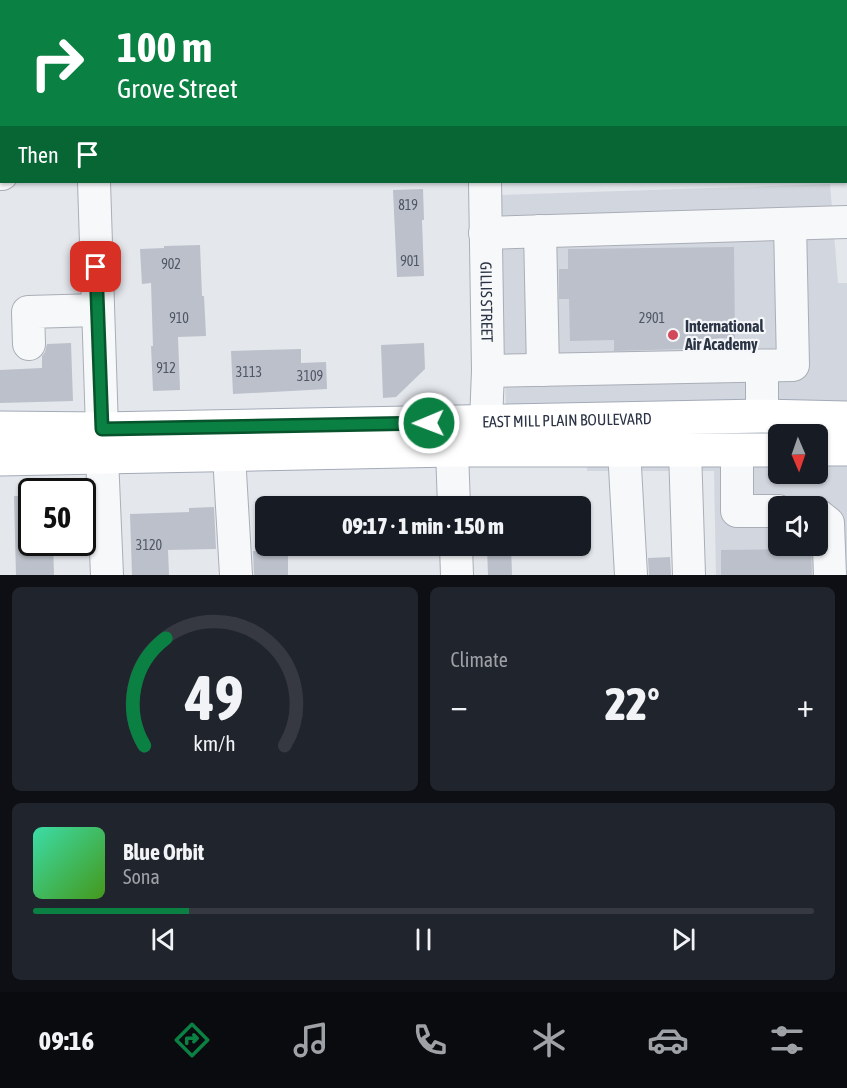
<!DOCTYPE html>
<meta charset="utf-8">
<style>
:root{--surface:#171b24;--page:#20242c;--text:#f1f3f6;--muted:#9ea1a6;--line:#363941;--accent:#0b8043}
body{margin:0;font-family:"Asap Condensed",sans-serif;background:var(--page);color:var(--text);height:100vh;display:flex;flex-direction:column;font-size:22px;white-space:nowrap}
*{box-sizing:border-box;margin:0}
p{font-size:20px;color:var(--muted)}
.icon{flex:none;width:33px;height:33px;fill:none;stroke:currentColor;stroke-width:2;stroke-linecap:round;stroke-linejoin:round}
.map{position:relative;height:575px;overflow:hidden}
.drawer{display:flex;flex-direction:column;gap:12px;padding:12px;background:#0d0f14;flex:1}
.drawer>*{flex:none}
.hud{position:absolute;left:0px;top:0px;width:848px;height:183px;box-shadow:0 2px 4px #0004;background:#0b8043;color:#fff;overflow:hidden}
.needle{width:39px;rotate:178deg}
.fabs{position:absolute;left:768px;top:424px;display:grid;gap:12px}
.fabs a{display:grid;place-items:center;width:60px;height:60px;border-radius:9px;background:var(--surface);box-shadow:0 2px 4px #0004;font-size:30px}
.speed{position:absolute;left:18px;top:478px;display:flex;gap:12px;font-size:30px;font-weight:700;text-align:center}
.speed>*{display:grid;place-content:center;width:78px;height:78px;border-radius:50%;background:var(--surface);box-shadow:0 2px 4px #0004;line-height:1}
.speed .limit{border:3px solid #111;border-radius:9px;background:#fff;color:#111}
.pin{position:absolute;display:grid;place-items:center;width:51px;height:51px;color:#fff;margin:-26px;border-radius:12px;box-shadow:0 3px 9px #0006}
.me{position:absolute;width:66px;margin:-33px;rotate:269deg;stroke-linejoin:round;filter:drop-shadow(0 0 4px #0008)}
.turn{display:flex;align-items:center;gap:21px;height:126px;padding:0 18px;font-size:27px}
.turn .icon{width:78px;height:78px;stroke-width:2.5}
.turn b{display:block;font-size:42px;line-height:51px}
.then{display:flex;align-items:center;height:57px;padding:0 18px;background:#0003;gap:12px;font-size:22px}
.big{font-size:45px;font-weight:800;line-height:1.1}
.drawer .card{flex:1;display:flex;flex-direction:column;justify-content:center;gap:9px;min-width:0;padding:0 21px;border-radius:9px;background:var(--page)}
.drawer .dial{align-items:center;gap:0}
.dial svg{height:156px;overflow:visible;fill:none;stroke:var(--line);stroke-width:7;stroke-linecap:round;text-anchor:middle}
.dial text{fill:var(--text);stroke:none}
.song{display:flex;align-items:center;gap:18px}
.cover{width:72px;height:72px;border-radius:9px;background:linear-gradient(135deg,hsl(160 70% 55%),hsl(100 70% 35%))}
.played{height:6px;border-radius:3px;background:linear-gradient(90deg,var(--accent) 20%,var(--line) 20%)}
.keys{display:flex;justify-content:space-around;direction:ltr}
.heat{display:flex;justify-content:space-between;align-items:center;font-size:33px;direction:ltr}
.drawer .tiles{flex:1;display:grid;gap:12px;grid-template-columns:1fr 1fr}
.card:last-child{grid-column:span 2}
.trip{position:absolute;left:255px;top:496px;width:336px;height:60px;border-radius:9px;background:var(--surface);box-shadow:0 2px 4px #0004;font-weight:800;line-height:60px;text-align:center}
.tab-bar{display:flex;height:96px;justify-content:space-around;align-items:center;background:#090b0e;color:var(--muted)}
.tab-bar .icon{width:42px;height:42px}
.tab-bar .selected{color:var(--accent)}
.tab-bar b{font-size:27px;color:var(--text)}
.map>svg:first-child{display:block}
.built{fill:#d2d6de;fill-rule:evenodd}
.building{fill:#bbc0ca}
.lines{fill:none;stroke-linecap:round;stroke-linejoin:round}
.minor-casing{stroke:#a9aeb7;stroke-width:34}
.major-casing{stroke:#a3abb8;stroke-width:35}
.minor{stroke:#f7f8fa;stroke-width:32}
.major{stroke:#fff;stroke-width:33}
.route-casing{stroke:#07532c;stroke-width:15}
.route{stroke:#0b8043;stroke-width:10}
.poi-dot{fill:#d1495b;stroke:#f4f6f9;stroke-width:2}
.labels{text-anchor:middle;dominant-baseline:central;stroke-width:4.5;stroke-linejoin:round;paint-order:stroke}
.number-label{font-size:14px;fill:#4f5766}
.street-label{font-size:16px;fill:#2b3445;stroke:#f4f6f9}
.poi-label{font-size:16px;font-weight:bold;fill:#2b3445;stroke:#f4f6f9;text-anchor:start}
</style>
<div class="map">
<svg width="847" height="575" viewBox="0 0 847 575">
<rect width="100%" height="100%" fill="#e4e7ec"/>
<path class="built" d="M 0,0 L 65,0 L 65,1 L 2,2 L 2,154 L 0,154 Z
M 830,184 L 838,283 L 847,283 L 847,575 L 716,575 L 714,471 L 587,471 L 585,410 L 506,411 L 500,195 ZM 778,435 L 818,435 L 818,474 L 778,474 ZM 778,507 L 818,507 L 818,546 L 778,546 Z"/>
<path class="building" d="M 423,189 L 424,220 L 422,220 L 424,276 L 397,277 L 393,190 Z
M 200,245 L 202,296 L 204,296 L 206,336 L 178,337 L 180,390 L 153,391 L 151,346 L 153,346 L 151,283 L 142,284 L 140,249 L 164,248 L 164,246 Z
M 734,247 L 735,338 L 717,338 L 717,348 L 614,351 L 614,340 L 570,341 L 569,299 L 559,299 L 559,269 L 568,269 L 568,249 Z
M 71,343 L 73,401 L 0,403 L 0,370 L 42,368 L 42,356 L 45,352 L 47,344 Z
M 424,343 L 425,369 L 396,397 L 383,398 L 381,345 Z
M 301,349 L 301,363 L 326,362 L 327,389 L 233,394 L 231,351 Z
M 14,496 L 32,496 L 32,543 L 53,543 L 54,575 L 16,575 Z
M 214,507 L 216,549 L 168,550 L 169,575 L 132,575 L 130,514 L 189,512 L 189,508 Z
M 511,546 L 512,575 L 488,575 L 487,547 Z
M 811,549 L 812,575 L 721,575 L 721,550 Z
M 288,550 L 288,575 L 254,575 L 253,551 Z
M 670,557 L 671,575 L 649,575 L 648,558 Z"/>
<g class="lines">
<g class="minor-casing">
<g id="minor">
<path d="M 89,0 L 89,2"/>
<path d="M 478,0 L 478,2"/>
<path d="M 846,161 L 847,161"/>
<path d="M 0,174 L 2,174"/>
<path d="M 94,182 L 102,429"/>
<path id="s1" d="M 485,182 L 488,371 L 486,422"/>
<path d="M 540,231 L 543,370"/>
<path d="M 485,233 L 847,222"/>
<path d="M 29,344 L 28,312 L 98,310"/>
<path d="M 762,366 L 762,416"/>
<path d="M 488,371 L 793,365 L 790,224"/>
<path d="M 624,449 L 631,575"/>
<path d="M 452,450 L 454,507"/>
<path d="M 685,450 L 689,575"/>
<path d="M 737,450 L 737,511 L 778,511"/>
<path d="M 229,455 L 236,575"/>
<path d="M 102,457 L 107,575"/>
<path d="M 818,515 L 828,523 L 830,575"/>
<path d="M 456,546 L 457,575"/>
</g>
</g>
<g class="major-casing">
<g id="major">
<path id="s2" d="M 0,428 L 102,429 L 762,416 L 847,418"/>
<path d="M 818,449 L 847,449"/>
<path d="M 0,459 L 452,450 L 778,450"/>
</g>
</g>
<use href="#minor" class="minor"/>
<use href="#major" class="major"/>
</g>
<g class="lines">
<g class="route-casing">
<path id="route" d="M 96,267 L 102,429 L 429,423"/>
</g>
<use href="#route" class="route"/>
</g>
<circle class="poi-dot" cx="673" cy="335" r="6"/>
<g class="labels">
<g class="number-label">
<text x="408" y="205">819</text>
<text x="410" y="261">901</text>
<text x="171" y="264">902</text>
<text x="179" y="318">910</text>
<text x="652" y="318">2901</text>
<text x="166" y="368">912</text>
<text x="249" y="372">3113</text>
<text x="310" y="376">3109</text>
<text x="149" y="545">3120</text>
</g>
<g class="street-label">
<text stroke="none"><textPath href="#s1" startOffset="120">GILLIS STREET</textPath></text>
<text stroke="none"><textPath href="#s2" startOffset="567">EAST MILL PLAIN BOULEVARD</textPath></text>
</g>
<g class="poi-label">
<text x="685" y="326">International<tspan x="685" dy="18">Air Academy</tspan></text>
</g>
</g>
</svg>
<div class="fabs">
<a><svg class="needle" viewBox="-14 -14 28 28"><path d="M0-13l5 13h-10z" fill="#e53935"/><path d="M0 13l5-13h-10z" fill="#9ea1a6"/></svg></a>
<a><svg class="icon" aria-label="sound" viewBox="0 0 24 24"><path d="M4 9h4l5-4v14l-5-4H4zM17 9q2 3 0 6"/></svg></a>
</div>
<div class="speed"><div class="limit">50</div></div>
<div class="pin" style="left:96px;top:267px;background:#d93025"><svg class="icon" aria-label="arrive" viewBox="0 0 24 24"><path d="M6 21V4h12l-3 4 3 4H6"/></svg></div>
<svg class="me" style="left:429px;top:423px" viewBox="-20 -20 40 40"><circle r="17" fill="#0b8043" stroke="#fff" stroke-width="3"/><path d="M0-11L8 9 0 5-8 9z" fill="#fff"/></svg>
<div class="trip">09:17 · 1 min · 150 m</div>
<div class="hud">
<div class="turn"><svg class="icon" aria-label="right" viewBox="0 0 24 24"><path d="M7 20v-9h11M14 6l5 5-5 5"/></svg><div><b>100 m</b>Grove Street</div></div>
<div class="then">Then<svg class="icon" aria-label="arrive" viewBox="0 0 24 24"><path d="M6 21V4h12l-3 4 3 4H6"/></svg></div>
</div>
</div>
<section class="drawer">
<div class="tiles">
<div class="card dial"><svg viewBox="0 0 100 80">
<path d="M14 69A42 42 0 1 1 86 69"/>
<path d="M14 69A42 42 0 0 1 25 14" stroke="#0b8043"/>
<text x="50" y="56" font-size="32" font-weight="700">49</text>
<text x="50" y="72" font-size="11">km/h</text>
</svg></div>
<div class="card"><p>Climate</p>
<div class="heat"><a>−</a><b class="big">22°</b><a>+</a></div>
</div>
<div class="card">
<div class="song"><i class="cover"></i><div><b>Blue Orbit</b><p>Sona</p></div></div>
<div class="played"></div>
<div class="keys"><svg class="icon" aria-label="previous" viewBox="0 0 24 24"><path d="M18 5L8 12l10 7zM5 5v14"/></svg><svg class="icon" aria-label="pause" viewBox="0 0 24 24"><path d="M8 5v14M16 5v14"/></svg><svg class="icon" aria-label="next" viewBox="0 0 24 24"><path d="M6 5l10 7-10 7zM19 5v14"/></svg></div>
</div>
</div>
</section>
<nav class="tab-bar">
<b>09:16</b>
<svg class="icon selected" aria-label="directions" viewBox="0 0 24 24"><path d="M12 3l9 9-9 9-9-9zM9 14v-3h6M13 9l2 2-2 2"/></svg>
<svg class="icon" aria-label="music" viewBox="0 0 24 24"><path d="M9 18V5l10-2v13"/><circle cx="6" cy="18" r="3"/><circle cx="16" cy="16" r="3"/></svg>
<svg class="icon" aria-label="phone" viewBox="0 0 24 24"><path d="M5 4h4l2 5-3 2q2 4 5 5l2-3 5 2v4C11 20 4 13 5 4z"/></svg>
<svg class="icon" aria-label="climate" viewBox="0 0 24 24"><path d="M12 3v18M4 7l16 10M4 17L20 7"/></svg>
<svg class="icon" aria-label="car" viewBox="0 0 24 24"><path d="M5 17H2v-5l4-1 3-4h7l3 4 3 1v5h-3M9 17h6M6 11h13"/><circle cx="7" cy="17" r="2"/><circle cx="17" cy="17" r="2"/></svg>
<svg class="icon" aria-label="filters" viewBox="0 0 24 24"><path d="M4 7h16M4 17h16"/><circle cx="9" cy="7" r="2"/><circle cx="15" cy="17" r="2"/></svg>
</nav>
